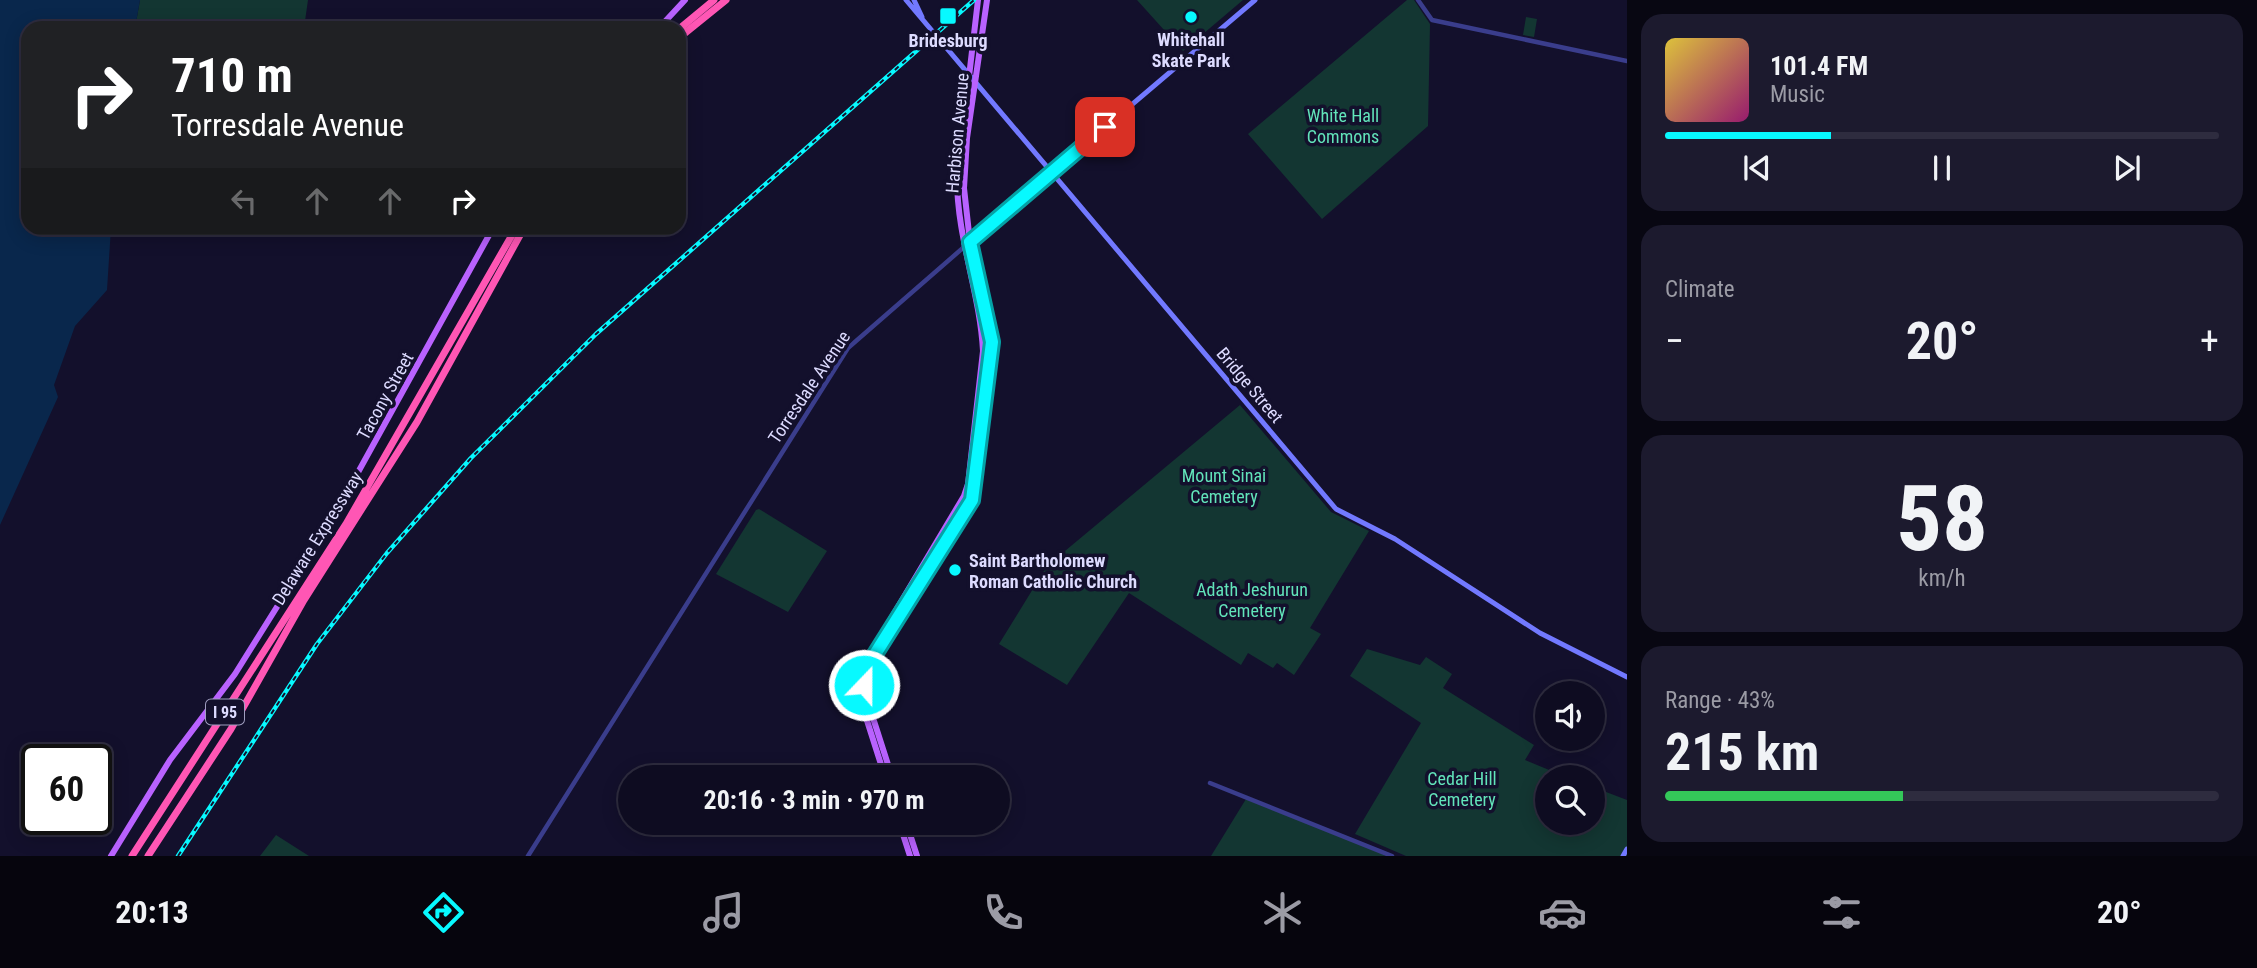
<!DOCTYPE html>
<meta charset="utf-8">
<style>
:root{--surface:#0e0c21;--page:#1c1a2e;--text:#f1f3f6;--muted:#9b9ba5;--line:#2e2c3f;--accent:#07f9ff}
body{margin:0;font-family:"Roboto Condensed",sans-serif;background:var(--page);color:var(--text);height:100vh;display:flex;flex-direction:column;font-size:26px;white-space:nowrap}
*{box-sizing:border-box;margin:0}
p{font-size:23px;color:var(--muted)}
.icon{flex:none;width:38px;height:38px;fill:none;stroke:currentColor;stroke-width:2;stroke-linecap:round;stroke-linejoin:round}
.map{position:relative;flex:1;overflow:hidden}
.drawer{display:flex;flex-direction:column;gap:14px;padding:14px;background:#080712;width:630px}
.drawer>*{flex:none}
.top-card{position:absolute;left:21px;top:21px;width:665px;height:214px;border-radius:21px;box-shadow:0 4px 18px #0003,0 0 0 2px var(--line);background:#202124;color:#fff;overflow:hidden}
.controls{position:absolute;left:1535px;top:681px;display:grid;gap:14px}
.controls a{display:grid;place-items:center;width:70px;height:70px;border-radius:50%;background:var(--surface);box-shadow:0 4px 18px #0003,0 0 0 2px var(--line);font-size:35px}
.speed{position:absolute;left:21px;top:744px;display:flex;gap:14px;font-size:35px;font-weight:700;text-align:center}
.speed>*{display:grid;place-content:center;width:91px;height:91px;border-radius:50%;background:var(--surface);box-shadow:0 4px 18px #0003,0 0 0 2px var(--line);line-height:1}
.speed .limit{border:4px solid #111;border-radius:10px;background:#fff;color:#111}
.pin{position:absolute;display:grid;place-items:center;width:60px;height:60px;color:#fff;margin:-30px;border-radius:14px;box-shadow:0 4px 10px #0006}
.me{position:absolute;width:77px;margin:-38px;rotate:22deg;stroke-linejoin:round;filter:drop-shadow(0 0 5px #0008)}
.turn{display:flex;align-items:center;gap:24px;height:147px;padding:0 35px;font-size:32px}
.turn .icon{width:91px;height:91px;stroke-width:2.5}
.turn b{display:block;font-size:49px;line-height:60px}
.lanes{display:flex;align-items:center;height:66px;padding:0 35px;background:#0003;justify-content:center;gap:35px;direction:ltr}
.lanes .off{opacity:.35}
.big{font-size:52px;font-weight:700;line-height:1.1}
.drawer .card{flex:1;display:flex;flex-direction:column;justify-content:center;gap:10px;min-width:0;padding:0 24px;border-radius:21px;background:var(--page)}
.drawer .dial{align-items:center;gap:0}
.dial b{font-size:91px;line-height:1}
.song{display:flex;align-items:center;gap:21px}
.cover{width:84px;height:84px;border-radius:10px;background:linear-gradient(135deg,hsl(50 70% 55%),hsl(320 70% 35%))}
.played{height:7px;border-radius:4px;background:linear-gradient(90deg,var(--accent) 30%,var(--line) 30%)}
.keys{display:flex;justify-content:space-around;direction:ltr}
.heat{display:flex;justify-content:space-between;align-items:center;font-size:38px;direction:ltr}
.charge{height:10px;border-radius:5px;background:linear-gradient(90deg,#34c759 43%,var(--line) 0)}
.trip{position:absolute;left:618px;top:765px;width:392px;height:70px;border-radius:35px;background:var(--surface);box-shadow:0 4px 18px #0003,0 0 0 2px var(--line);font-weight:700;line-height:70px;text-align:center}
.menu{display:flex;height:112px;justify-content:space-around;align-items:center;background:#06050d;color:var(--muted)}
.menu .icon{width:49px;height:49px}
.menu .current{color:var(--accent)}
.menu b{font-size:32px;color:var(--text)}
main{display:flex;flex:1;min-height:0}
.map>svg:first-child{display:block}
.green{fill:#133632}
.water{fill:#09274c}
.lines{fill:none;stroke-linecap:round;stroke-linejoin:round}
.tertiary{stroke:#3a3d8c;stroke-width:4.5}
.secondary{stroke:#7279ff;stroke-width:5}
.primary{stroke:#b962ff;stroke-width:6}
.motorway{stroke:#ff56b4;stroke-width:7}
.rail-casing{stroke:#07f9ff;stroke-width:4.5}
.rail{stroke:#13102c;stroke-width:2;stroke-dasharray:5;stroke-linecap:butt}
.route-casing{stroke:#05a2a6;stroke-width:18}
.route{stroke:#07f9ff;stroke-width:12}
.poi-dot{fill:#07f9ff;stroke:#13102c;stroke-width:2.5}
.labels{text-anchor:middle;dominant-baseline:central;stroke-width:7;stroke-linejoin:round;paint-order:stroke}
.shield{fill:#13102c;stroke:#a09ec0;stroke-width:2}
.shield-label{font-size:16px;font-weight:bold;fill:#dddbff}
.poi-label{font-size:18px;font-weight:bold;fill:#dddbff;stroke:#13102c}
.park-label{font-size:18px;fill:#62e4ba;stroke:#13102c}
.street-label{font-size:18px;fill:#dddbff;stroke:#13102c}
</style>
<main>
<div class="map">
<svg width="1627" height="856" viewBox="0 0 1627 856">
<rect width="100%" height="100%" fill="#13102c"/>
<path class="green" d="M 140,0 L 308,0 L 304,28 L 135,28 Z
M 1137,0 L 1243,0 L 1183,51 Z
M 1407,0 L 1414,0 L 1430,24 L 1428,126 L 1322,219 L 1248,134 Z
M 1526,17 L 1537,19 L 1534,37 L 1523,35 Z
M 1240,405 L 1331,512 L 1369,531 L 1310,628 L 1321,634 L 1294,675 L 1277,663 L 1273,668 L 1248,653 L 1241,665 L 1129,593 L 1067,685 L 999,644 L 1047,566 Z
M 759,509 L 827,551 L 788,612 L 716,574 L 756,510 Z
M 1367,649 L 1420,665 L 1426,657 L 1452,674 L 1443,688 L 1534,745 L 1525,760 L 1566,777 L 1547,777 L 1547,822 L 1592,822 L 1593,787 L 1627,800 L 1627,856 L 1406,856 L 1355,834 L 1421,723 L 1350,676 Z
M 1246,799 L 1362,843 L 1386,856 L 1211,856 Z
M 276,835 L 309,856 L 260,856 Z"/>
<path class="water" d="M 0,0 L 140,0 L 135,28 L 28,28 L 28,228 L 111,228 L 107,290 L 75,326 L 54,385 L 58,397 L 0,525 Z"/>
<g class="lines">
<path class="tertiary" d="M 1418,0 L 1432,20 L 1627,61
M 1210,783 L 1392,856
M 528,856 L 848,348 L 964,247"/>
<path class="secondary" d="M 906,0 L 1336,509 L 1395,539 L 1540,633 L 1627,677
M 914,0 L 922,17
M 969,243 L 1255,0
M 1623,856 L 1627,849"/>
<path class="primary" d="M 659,28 L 685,0
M 885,777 L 863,708 L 858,674 L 964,496 L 968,484 L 983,351 C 980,293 957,238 957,179 L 978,0
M 892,777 L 865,693 L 865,672 L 969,504 L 975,485 L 992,342 L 970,242 L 964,188 L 967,138 L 987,0
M 899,822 L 910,856
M 906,822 L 917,856
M 111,856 L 170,760 L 235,674 L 335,514 L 493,228"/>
<path class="motorway" d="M 679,29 L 714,0
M 679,38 L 726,0
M 132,856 L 346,524 L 516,228
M 148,856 L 231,729 L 304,600 L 417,422 L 524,228"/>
<g class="rail-casing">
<path id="rail" d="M 178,856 L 317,644 L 387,553 L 471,458 L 596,334 L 974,0"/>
</g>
<use href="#rail" class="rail"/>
</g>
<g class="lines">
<g class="route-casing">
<path id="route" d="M 864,685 L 867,667 L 972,500 L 992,342 L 970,242 L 1105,127"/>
</g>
<use href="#route" class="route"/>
</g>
<g class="poi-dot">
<rect x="939" y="7" width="18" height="18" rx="3.5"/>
<circle cx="1191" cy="17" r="7"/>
<circle cx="955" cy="570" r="7"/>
</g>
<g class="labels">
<rect class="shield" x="206" y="699.5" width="38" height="25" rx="5"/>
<g class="shield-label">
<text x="225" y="712">I 95</text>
</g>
<g class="poi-label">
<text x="1191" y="39">Whitehall<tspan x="1191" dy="21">Skate Park</tspan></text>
<text x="948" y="40">Bridesburg</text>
<text x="969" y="560" text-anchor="start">Saint Bartholomew<tspan x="969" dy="21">Roman Catholic Church</tspan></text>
</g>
<g class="park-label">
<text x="1343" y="115">White Hall<tspan x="1343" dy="21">Commons</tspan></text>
<text x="1224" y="475">Mount Sinai<tspan x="1224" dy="21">Cemetery</tspan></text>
<text x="1252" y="589">Adath Jeshurun<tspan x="1252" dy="21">Cemetery</tspan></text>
<text x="1462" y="778">Cedar Hill<tspan x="1462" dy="21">Cemetery</tspan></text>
</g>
<g class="street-label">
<text transform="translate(957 133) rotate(-85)">Harbison Avenue</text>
<text transform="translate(1250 385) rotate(50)">Bridge Street</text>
<text transform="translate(809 387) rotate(-56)">Torresdale Avenue</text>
<text transform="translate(385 396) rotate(-61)">Tacony Street</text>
<text transform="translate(317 538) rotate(-58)">Delaware Expressway</text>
</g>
</g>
</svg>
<div class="controls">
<a><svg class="icon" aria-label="sound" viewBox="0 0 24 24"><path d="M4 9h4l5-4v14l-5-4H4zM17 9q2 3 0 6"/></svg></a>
<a><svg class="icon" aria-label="search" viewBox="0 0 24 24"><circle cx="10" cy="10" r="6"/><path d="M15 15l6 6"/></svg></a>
</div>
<div class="speed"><div class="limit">60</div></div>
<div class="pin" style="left:1105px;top:127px;background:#d93025"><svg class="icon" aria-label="arrive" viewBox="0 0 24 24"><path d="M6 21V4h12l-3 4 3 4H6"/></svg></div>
<svg class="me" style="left:864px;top:685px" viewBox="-20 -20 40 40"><circle r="17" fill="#07f9ff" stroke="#fff" stroke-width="3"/><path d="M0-11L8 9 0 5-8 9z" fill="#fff"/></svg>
<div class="trip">20:16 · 3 min · 970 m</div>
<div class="top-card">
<div class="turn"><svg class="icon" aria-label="right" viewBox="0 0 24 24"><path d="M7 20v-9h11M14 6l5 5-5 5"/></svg><div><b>710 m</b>Torresdale Avenue</div></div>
<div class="lanes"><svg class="icon off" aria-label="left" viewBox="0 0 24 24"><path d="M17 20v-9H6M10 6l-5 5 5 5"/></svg><svg class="icon off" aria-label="ahead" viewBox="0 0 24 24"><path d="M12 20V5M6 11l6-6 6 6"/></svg><svg class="icon off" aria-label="ahead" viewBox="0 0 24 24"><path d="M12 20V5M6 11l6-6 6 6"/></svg><svg class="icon" aria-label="right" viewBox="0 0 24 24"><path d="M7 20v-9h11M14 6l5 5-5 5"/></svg></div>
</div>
</div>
<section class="drawer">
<div class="card">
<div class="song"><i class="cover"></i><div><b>101.4 FM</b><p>Music</p></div></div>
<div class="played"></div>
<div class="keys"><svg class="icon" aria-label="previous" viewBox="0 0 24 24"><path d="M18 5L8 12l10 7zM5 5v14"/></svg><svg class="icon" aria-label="pause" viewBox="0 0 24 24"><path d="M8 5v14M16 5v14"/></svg><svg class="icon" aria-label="next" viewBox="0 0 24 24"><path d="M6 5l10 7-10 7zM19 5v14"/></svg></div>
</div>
<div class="card"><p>Climate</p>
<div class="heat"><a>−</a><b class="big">20°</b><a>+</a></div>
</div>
<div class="card dial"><b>58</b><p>km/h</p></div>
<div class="card"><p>Range · 43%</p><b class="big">215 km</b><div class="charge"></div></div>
</section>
</main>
<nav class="menu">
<b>20:13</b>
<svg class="icon current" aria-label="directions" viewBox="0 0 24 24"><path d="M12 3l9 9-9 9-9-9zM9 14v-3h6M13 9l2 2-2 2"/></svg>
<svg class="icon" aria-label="music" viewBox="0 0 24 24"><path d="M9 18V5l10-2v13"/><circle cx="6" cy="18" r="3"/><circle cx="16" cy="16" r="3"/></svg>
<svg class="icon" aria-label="phone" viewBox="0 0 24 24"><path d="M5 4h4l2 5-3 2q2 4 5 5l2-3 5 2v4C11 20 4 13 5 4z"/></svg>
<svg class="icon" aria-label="climate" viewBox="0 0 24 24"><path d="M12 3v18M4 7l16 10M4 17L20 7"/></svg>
<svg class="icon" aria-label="car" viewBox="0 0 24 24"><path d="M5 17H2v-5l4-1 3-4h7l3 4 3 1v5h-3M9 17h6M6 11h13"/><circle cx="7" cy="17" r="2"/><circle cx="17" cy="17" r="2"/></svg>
<svg class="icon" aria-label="filters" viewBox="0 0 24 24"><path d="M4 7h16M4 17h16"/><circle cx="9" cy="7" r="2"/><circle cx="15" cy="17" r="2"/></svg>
<b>20°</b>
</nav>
